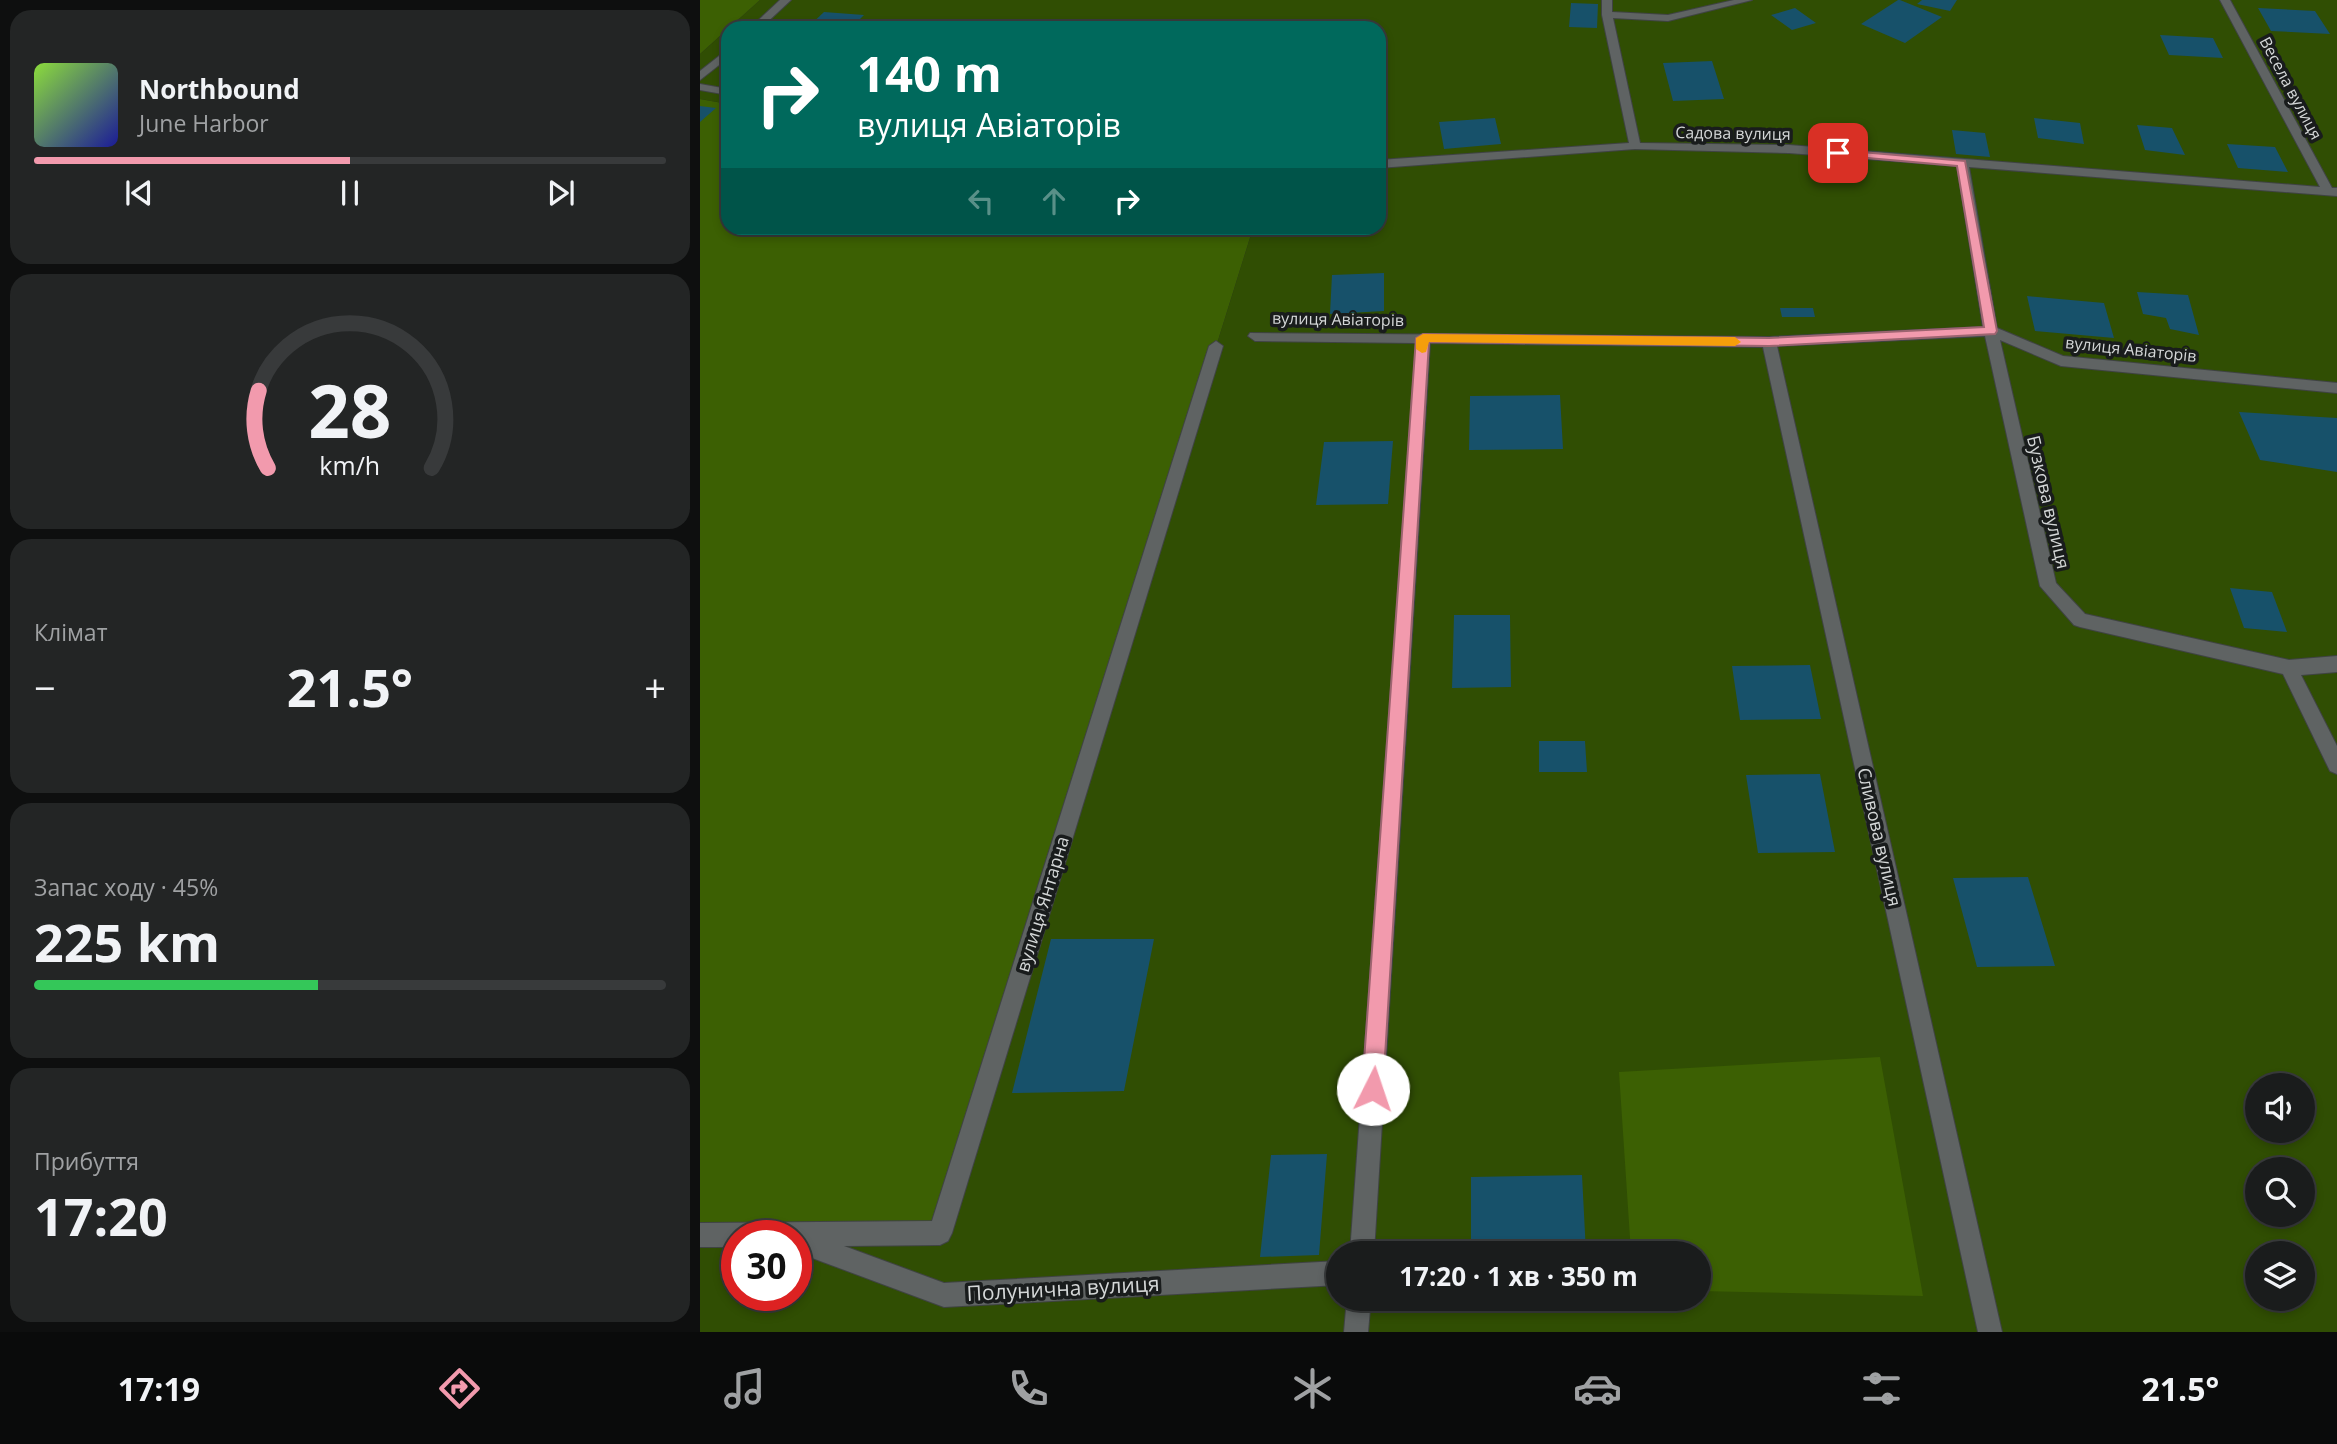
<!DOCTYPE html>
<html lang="uk">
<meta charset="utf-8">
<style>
:root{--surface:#1a1c1c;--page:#232525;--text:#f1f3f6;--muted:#9fa1a3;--line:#383a3b;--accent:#f29aad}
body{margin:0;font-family:"Open Sans",sans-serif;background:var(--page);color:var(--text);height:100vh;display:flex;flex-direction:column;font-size:26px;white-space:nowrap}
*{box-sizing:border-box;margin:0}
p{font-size:23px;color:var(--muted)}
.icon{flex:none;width:38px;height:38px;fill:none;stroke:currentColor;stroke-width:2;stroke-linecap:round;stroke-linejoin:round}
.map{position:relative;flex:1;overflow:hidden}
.details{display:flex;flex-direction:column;gap:10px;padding:10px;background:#0e0f0f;width:700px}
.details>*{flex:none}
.guide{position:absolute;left:21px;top:21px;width:665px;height:214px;border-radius:21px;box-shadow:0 4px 10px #0003,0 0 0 2px var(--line);background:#00695c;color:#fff;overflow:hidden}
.controls{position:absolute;left:1545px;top:1073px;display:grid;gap:14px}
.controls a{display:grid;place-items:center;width:70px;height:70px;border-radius:50%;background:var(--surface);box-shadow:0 4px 10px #0003,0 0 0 2px var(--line);font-size:35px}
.speed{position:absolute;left:21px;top:1220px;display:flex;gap:14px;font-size:35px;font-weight:700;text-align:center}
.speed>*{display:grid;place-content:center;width:91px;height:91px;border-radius:50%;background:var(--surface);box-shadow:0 4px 10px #0003,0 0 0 2px var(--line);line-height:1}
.speed .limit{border:10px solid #d22;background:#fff;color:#111}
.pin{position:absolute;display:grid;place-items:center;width:60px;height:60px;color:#fff;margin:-30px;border-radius:14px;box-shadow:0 4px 10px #0006}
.me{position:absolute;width:77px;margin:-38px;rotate:4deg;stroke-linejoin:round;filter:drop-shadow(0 0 5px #0008)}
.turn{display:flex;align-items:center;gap:24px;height:147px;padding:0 21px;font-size:32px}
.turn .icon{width:91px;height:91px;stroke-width:2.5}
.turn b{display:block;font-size:49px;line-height:60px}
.lanes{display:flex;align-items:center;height:66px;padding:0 21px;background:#0003;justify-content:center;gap:35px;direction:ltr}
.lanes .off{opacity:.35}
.big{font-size:52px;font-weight:700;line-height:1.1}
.details .card{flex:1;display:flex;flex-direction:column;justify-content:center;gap:10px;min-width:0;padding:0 24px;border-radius:21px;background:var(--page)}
.details .dial{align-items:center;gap:0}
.dial svg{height:182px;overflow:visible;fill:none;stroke:var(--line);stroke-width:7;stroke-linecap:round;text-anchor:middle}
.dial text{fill:var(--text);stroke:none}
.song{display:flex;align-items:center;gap:21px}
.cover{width:84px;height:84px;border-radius:10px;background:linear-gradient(135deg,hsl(90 70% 55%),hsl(240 70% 35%))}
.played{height:7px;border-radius:4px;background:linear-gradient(90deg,var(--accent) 50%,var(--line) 50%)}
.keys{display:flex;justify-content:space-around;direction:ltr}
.heat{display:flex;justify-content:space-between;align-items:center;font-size:38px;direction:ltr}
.charge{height:10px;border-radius:5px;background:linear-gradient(90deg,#34c759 45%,var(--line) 0)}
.trip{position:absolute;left:626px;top:1241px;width:385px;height:70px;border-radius:35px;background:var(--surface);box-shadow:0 4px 10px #0003,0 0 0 2px var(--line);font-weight:700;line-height:70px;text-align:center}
.dock{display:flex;height:112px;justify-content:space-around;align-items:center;background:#0a0b0b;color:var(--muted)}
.dock .icon{width:49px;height:49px}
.dock .active{color:var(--accent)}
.dock b{font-size:32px;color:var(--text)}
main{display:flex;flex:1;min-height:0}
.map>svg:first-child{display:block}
.green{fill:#304e03;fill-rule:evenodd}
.forest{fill:#3c6003}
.building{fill:#17516a}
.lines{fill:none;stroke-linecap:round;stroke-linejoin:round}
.minor-casing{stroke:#3f4343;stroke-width:2}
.minor{fill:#5f6363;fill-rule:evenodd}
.route{fill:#f29aad;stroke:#9d6470;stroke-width:2}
.slow{fill:#f59e0b}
.labels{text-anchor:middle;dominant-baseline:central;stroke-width:7;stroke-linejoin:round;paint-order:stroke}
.far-street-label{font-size:16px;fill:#d4d7d7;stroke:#191c1c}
.street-label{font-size:18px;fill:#d4d7d7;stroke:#191c1c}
.near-street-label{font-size:21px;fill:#d4d7d7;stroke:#191c1c}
</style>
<main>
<section class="details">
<div class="card">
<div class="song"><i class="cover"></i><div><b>Northbound</b><p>June Harbor</p></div></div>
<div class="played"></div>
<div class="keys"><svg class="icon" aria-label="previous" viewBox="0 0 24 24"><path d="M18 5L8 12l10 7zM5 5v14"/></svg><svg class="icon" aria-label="pause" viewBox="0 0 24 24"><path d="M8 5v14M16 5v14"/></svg><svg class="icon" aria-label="next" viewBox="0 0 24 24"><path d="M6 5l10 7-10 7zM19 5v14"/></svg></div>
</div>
<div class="card dial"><svg viewBox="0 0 100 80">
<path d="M14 69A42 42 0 1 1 86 69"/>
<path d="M14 69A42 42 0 0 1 10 35" stroke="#f29aad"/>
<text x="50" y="56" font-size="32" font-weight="700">28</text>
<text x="50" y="72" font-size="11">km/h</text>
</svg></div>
<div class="card"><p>Клімат</p>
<div class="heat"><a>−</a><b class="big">21.5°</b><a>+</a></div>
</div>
<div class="card"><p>Запас ходу · 45%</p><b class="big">225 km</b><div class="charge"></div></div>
<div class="card"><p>Прибуття</p><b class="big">17:20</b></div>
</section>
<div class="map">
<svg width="1637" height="1332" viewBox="0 0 1637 1332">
<rect width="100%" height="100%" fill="#222626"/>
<path class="green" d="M 60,0 L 1637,0 L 1637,1332 L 0,1332 L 0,1244 L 37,1243 L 37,1295 L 96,1295 L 96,1240 L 240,1233 L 553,228 L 679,228 L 679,28 L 29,28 ZM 1558,1085 L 1603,1085 L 1603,1130 L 1558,1130 ZM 1558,1169 L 1603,1169 L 1603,1214 L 1558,1214 ZM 639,1253 L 999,1253 L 999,1298 L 639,1298 ZM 1558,1253 L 1603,1253 L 1603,1298 L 1558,1298 Z
M 28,29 L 28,104 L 0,99 L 0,54 Z"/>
<path class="forest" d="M 0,0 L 60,0 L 0,54 Z
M 0,99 L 28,104 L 28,228 L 553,228 L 240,1233 L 37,1236 L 0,1244 Z
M 1180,1057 L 1223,1296 L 999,1291 L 999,1253 L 931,1253 L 919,1072 Z"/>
<path class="building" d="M 1198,0 L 1200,0 L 1242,17 L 1205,43 L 1161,24 Z
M 1222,0 L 1257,0 L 1250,11 L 1217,4 Z
M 871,3 L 898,4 L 897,28 L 869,27 Z
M 1095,8 L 1116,23 L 1092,30 L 1071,15 Z
M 1558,8 L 1615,11 L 1630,34 L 1571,31 Z
M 124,12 L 164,15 L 151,28 L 107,28 Z
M 1460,35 L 1513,38 L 1523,58 L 1469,55 Z
M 1012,61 L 1024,99 L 973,101 L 963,63 Z
M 0,106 L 16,108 L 0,122 Z
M 795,118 L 801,144 L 744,149 L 739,122 Z
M 1334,118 L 1380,123 L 1384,144 L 1338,138 Z
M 1437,125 L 1472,128 L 1485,155 L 1445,150 Z
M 1252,130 L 1285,133 L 1290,157 L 1256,154 Z
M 1527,144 L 1575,147 L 1588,172 L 1538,168 Z
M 684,273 L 684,311 L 630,314 L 632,275 Z
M 1437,292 L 1488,295 L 1499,335 L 1470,329 L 1466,318 L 1443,314 Z
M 1327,296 L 1404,303 L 1414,338 L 1335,331 Z
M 1080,308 L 1113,308 L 1115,317 L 1082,317 Z
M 860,395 L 863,449 L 769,450 L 770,396 Z
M 1539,412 L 1637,418 L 1637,472 L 1560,460 Z
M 693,441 L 688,504 L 616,505 L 624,442 Z
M 1530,588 L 1572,592 L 1587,632 L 1544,628 Z
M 754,615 L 810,615 L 811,687 L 752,688 Z
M 1110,665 L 1121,719 L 1040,720 L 1032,666 Z
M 839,741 L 885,741 L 887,772 L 839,772 Z
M 1120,774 L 1135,852 L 1058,853 L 1046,775 Z
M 1328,877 L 1355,966 L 1277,967 L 1253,878 Z
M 351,939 L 454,939 L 424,1091 L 312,1093 Z
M 627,1154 L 619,1255 L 560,1257 L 571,1155 Z
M 882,1175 L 886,1253 L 771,1253 L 771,1177 Z
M 770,1298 L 888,1298 L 888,1306 L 770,1308 Z"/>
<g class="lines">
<g class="minor-casing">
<path id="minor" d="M 80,0 L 91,0 L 61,28 L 50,28 Z
M 902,0 L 912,0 L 912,12 L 968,15 L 1034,0 L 1052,0 L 968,21 L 913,18 L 940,143 L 1089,145 L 1620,187 L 1520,0 L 1530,0 L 1632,188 L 1637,188 L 1637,196 L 1269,167 L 1297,328 L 1363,356 L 1637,383 L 1637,393 L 1361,366 L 1300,340 L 1356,583 L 1385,614 L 1589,660 L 1637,656 L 1637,672 L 1601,675 L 1637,746 L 1637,774 L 1630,771 L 1583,674 L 1380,627 L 1374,625 L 1340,586 L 1285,336 L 1077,346 L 1302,1332 L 1278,1332 L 1063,347 L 730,343 L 674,1253 L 650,1253 L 716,343 L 555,341 L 548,336 L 550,333 L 1069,337 L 1283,327 L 1257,166 L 1089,153 L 935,149 L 679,168 L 679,160 L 929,143 L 902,15 Z
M 28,49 L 28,58 L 0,80 L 0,71 Z
M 0,84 L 28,89 L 28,95 L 0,90 Z
M 516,341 L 523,346 L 252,1233 L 248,1241 L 240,1245 L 144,1246 L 244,1283 L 639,1261 L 639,1285 L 244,1307 L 96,1252 L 96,1236 L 37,1236 L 37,1247 L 0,1247 L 0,1223 L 232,1221 L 509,346 Z
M 647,1298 L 671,1298 L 668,1332 L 644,1332 Z"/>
</g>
<use href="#minor" class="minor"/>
</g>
<path class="route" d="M 1138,150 L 1265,161 L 1297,331 L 1295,334 L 1069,346 L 729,342 L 683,1089 L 680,1096 L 673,1099 L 665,1096 L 662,1089 L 716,338 L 723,334 L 1069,338 L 1284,327 L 1257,166 L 1134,155 L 1134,151 Z"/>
<path class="slow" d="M 723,334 L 1035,337 L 1041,342 L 1035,346 L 729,342 L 726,352 L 722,353 L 716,349 L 716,338 Z"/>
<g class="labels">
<g class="far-street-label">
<text transform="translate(1591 88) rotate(62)">Весела вулиця</text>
<text transform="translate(1033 133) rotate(1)">Садова вулиця</text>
<text transform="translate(638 319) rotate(1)">вулиця Авіаторів</text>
<text transform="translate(1431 349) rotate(6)">вулиця Авіаторів</text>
</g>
<g class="street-label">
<text transform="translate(1349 502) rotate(77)">Бузкова вулиця</text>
<text transform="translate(1180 837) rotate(77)">Сливова вулиця</text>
<text transform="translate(342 904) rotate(-73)">вулиця Янтарна</text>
</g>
<g class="near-street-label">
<text transform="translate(363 1288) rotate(-3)">Полунична вулиця</text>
</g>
</g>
</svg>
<div class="controls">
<a><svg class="icon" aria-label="sound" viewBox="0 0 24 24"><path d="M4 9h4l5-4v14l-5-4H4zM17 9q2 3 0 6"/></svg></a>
<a><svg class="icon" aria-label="search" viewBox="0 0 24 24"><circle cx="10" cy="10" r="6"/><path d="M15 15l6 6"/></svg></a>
<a><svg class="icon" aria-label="layers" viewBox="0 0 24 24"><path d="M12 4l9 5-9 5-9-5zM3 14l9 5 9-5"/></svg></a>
</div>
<div class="speed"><div class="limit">30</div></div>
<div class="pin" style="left:1138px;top:153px;background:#d93025"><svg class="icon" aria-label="arrive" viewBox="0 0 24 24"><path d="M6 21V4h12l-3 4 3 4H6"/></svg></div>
<svg class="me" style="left:673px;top:1089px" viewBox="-20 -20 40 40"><circle r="19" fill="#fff"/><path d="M0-13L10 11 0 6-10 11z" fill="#f29aad"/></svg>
<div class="trip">17:20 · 1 хв · 350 m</div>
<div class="guide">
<div class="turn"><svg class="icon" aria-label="right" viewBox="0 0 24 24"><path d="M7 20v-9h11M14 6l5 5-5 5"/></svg><div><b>140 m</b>вулиця Авіаторів</div></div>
<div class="lanes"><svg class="icon off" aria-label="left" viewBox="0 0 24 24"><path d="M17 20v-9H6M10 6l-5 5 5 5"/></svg><svg class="icon off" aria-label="ahead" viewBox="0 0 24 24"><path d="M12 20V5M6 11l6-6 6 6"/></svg><svg class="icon" aria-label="right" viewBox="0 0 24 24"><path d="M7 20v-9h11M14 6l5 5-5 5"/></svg></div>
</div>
</div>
</main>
<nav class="dock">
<b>17:19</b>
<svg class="icon active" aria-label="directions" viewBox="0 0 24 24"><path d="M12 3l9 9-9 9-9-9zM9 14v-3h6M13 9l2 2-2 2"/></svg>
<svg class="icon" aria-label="music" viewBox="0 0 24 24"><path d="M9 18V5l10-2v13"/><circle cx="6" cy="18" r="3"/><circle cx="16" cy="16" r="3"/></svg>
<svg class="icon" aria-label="phone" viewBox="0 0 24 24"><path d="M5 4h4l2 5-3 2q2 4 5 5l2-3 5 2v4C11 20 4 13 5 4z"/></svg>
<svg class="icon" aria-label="climate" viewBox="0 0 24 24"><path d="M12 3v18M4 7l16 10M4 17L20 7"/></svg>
<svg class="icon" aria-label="car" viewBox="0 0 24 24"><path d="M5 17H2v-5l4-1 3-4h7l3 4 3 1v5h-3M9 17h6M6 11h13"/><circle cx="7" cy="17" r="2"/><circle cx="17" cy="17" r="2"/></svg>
<svg class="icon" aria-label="filters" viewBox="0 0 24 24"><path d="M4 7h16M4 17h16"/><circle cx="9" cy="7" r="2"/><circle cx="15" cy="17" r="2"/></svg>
<b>21.5°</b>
</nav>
